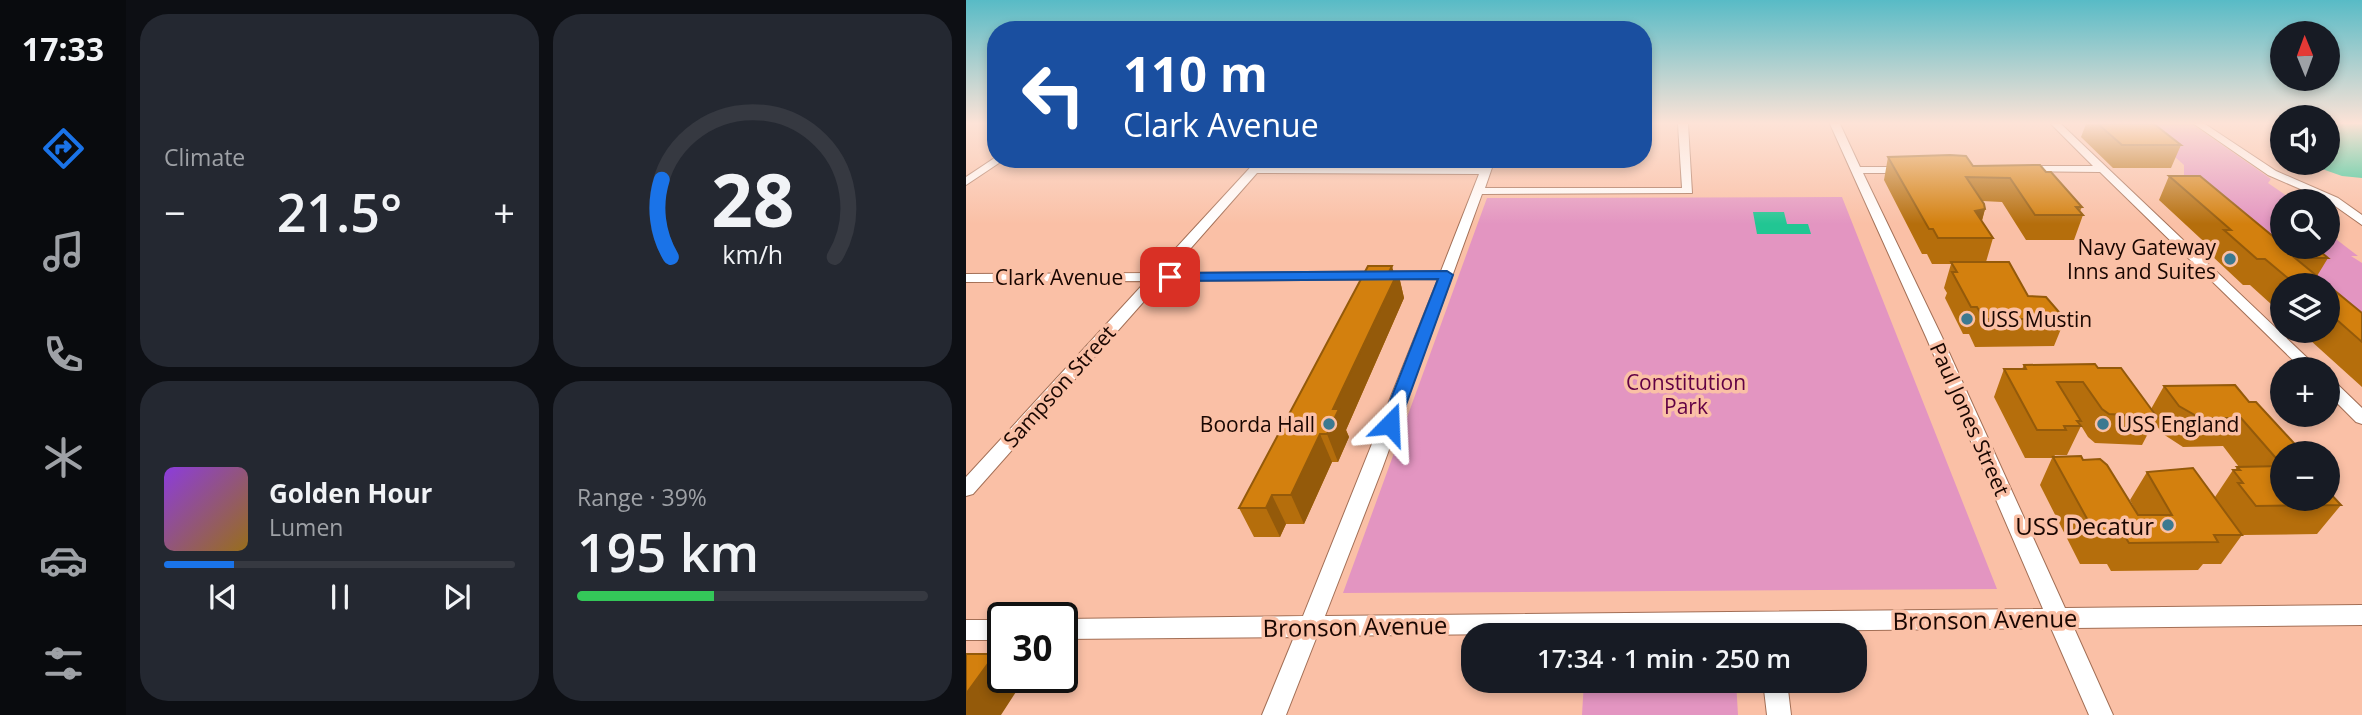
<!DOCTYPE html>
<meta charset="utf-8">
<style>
:root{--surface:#171b24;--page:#242831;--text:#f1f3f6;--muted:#9ea1a6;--line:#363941;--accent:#1a73e8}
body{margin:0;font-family:"Open Sans",sans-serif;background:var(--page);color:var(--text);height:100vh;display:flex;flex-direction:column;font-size:26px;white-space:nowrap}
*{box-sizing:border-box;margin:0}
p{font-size:23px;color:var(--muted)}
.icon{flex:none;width:38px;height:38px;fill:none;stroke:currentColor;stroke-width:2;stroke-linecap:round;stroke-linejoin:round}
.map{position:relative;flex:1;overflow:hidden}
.sheet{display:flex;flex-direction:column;gap:14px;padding:14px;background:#0d0f14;width:840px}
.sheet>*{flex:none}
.hud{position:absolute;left:21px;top:21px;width:665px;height:147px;border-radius:28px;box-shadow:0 4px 10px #0003;background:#1a4fa0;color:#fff;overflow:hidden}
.needle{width:46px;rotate:359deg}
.controls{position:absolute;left:1304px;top:21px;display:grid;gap:14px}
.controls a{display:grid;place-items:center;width:70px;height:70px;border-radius:50%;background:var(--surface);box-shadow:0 4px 10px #0003;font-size:35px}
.speed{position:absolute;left:21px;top:602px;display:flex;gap:14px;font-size:35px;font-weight:700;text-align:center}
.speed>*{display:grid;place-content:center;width:91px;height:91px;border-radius:50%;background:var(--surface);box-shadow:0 4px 10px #0003;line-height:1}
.speed .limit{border:4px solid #111;border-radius:10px;background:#fff;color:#111}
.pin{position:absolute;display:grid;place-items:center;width:60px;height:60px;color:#fff;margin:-30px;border-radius:14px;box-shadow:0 4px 10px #0006}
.me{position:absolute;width:77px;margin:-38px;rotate:21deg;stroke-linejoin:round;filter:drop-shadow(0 0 5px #0008)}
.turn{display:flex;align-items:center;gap:24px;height:147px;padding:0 21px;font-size:32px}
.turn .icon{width:91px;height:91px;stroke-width:2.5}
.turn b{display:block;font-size:49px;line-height:60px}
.big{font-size:52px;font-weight:600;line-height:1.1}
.sheet .tile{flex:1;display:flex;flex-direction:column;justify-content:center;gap:10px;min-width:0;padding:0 24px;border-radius:28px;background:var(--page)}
.sheet .dial{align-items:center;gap:0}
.dial svg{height:182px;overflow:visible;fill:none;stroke:var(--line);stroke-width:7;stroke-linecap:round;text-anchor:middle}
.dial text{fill:var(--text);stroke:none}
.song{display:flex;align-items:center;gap:21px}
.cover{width:84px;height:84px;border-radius:10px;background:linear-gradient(135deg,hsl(270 70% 55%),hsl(40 70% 35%))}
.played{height:7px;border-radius:4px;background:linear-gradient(90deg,var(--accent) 20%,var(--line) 20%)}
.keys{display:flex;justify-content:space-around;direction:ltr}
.heat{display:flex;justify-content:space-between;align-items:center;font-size:38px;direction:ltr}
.charge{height:10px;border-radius:5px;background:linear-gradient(90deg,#34c759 39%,var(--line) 0)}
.sheet .tiles{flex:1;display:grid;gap:14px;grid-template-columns:repeat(2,1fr)}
.trip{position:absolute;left:495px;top:623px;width:406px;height:70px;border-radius:28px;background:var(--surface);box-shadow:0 4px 10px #0003;font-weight:600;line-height:70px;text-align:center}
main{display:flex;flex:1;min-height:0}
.tabs{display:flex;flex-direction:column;width:126px;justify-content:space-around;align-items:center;background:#090b0e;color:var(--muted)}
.tabs .icon{width:49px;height:49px}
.tabs .on{color:var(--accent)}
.tabs b{font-size:32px;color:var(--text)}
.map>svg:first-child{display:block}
.green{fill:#e395c1}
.water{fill:#21c693}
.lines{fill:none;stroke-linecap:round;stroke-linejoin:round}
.minor-casing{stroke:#a36f56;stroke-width:2}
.minor{fill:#fff;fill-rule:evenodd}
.wall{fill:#b56e0c;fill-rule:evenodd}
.shaded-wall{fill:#945a0a}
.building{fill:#d3800e;stroke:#945a0a;stroke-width:2}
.route{fill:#1a73e8;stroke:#114b97;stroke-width:2}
.poi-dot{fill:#3c7990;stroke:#fac0a6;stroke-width:2.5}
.labels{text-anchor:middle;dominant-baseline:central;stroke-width:7;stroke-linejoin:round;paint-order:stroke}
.poi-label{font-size:21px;fill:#190601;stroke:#fac0a6;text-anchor:end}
.street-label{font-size:21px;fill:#190601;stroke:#fac0a6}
.park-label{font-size:21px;fill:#610044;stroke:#fac0a6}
.near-poi-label{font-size:24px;fill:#190601;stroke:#fac0a6;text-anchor:end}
.near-street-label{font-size:24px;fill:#190601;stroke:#fac0a6}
</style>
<main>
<nav class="tabs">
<b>17:33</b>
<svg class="icon on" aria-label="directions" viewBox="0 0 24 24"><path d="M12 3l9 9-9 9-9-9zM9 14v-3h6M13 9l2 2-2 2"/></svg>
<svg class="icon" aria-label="music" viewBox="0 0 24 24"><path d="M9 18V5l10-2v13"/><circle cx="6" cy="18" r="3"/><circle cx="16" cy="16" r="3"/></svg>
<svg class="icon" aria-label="phone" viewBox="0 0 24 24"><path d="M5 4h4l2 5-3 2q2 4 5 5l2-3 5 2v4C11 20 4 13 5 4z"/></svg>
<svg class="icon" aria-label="climate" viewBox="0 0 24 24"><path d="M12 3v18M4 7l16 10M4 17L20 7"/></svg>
<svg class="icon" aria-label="car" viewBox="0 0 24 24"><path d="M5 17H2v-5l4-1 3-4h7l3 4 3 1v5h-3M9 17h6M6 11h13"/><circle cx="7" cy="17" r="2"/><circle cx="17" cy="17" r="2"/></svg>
<svg class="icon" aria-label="filters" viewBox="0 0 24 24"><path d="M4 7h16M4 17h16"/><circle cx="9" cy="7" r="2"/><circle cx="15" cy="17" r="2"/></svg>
</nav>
<section class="sheet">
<div class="tiles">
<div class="tile"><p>Climate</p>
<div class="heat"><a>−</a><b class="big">21.5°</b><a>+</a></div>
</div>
<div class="tile dial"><svg viewBox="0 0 100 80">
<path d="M14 69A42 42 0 1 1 86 69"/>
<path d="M14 69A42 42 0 0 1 10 35" stroke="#1a73e8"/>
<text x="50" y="56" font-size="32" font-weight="700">28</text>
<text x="50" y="72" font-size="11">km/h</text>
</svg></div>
<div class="tile">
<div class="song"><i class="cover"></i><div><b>Golden Hour</b><p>Lumen</p></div></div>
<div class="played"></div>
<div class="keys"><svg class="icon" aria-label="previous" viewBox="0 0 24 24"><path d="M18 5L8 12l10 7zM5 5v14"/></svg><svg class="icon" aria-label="pause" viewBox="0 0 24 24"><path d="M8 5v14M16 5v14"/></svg><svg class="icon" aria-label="next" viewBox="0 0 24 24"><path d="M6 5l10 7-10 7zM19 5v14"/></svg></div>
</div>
<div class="tile"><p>Range · 39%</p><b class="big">195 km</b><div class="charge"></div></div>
</div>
</section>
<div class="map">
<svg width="1396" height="715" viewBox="0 0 1396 715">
<rect width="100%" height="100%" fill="#fac0a6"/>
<path class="green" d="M 1172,124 L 1226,124 L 1305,179 L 1302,183 L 1328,201 L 1316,201 L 1316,247 L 1362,247 L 1362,233 L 1392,256 L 1385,256 L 1396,263 L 1396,331 L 1362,285 L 1218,176 L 1218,165 Z
M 876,197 L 1031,589 L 377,593 L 521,198 Z
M 618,681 L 770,681 L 772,715 L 616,715 Z"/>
<path class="water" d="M 1362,124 L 1396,124 L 1396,178 L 1376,176 L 1339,163 L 1362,163 Z
M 787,212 L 818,212 L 821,224 L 842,224 L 845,234 L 791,234 Z"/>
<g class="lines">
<g class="minor-casing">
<path id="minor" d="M 712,124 L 722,124 L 726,193 L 516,194 L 416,469 L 359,616 L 1077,609 L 960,337 L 864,124 L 874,124 L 894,167 L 938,167 L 944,170 L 938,173 L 897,173 L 976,337 L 1099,608 L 1396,605 L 1396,625 L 1108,628 L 1147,715 L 1123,715 L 1085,628 L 351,636 L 320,715 L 296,715 L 328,637 L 96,639 L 96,619 L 337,616 L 472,279 L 196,281 L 7,494 L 0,496 L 0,477 L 180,281 L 0,282 L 0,274 L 187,273 L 292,159 L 303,159 L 297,167 L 515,168 L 519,159 L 529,159 L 519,188 L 716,188 ZM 291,173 L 513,174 L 475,271 L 203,273 Z
M 1085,124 L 1095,124 L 1353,369 L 1336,369 L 1134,172 L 1051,171 L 1049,169 L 1055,166 L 1127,166 Z
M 1228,124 L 1239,124 L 1310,171 L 1372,198 L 1396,215 L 1396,225 L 1362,201 L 1302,175 Z
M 30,157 L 30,159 L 39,159 L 0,185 L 0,177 Z
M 1362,380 L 1368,381 L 1396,408 L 1396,424 L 1390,422 L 1362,394 Z
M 0,620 L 37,620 L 37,640 L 0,640 Z
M 797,681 L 821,681 L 825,715 L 801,715 Z"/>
</g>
<use href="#minor" class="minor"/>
</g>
<path class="wall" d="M 1120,124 L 1188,124 L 1215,145 L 1205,168 L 1147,168 L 1115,137 Z
M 922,157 L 1080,172 L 1116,207 L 1114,211 L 1117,215 L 1108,240 L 1060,240 L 1036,202 L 1016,201 L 1019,209 L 1016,221 L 1027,238 L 1020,262 L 1062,296 L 1099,319 L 1088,346 L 1009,347 L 1003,334 L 997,334 L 979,298 L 981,293 L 978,288 L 985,264 L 966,264 L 961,254 L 956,254 L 918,180 Z
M 1203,176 L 1309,238 L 1362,258 L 1351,276 L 1396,313 L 1396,387 L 1334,331 L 1362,331 L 1362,285 L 1316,285 L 1316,314 L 1284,285 L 1277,285 L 1245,255 L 1248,251 L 1193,200 Z
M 428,272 L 432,272 L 438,298 L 380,430 L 383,437 L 372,462 L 366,462 L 338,524 L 320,524 L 314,537 L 288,537 L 273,508 Z
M 1058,365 L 1132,368 L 1185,409 L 1198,386 L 1269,385 L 1316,453 L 1375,505 L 1351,534 L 1276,535 L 1255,564 L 1237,564 L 1232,570 L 1145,571 L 1141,564 L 1114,564 L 1074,485 L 1086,458 L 1059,458 L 1028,397 L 1038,369 L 1056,369 ZM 1188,422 L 1197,434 L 1217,447 L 1257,446 L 1273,467 L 1271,467 L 1269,470 L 1267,470 L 1249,497 L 1181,472 L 1164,500 L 1170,511 L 1117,460 L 1088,457 L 1089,455 L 1101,455 L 1115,426 L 1114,424 L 1122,437 L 1129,443 L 1176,445 Z"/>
<path class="shaded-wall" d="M 1019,209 L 1012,234 L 1009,211 Z
M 426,266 L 429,277 L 432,272 L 438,298 L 380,430 L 383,437 L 372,462 L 361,434 L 367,409 Z
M 354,434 L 366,462 L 338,524 L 325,495 Z
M 306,495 L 320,524 L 314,537 L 300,508 Z
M 29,654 L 37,662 L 37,677 L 53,677 L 57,681 L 35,715 L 0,715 L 0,694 Z"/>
<path class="building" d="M 1132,124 L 1188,124 L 1215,145 L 1156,145 Z
M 984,155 L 1000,156 L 1007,166 L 1074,165 L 1080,172 L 1085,172 L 1116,207 L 1110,207 L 1117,215 L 1069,215 L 1044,178 L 1000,177 L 1018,204 L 1019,209 L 1009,211 L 1027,238 L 972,238 L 967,229 L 963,229 L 922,157 Z
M 1203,176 L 1234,176 L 1309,238 L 1316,238 L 1316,247 L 1349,247 L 1362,258 L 1329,258 L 1396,313 L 1396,342 L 1362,312 L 1362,285 L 1330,285 L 1299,259 L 1291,259 L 1258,230 L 1265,230 Z
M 985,262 L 1043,262 L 1062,296 L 1080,297 L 1099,319 L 1018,319 L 1011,307 L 1005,307 L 986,272 L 991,272 Z
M 402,266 L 426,266 L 423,272 L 432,272 L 367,409 L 373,409 L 361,434 L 354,434 L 325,495 L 306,495 L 300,508 L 273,508 Z
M 1129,364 L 1132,368 L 1155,368 L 1191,417 L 1143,414 L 1136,409 L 1117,382 L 1091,382 L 1115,421 L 1111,421 L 1115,426 L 1098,426 L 1100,430 L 1071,430 L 1038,369 L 1060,369 L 1058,365 Z
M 1269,385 L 1283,402 L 1290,402 L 1337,453 L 1316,453 L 1316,465 L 1275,418 L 1234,418 L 1213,406 L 1198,386 Z
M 1115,456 L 1117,460 L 1134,459 L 1141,465 L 1172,515 L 1206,515 L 1181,472 L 1227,468 L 1276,535 L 1248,535 L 1252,542 L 1163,543 L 1158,535 L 1130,535 L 1087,457 Z
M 1316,466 L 1316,499 L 1362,499 L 1362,491 L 1375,505 L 1290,506 L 1272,483 L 1277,483 L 1267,470 L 1274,470 L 1271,467 Z
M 0,654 L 29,654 L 0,694 Z"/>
<linearGradient id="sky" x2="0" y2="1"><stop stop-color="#58bbc6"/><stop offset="0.55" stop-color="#fde3d7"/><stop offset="1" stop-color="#fde3d7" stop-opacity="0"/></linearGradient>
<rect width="1396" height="224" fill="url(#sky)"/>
<path class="route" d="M 481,271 L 487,275 L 433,424 L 424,430 L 415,424 L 472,279 L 204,281 L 197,277 L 204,273 Z"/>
<g class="poi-dot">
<circle cx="1264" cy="259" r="7"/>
<circle cx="1001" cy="319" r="7"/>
<circle cx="363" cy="424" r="7"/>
<circle cx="1137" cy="424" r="7"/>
<circle cx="1202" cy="525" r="7"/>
</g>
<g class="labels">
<g class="poi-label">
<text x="1250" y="247">Navy Gateway<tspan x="1250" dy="24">Inns and Suites</tspan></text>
<text x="1015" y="319" text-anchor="start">USS Mustin</text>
<text x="349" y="424">Boorda Hall</text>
<text x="1151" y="424" text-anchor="start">USS England</text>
</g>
<g class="street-label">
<text x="93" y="277">Clark Avenue</text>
<text transform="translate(93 386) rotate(-48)">Sampson Street</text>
<text transform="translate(1004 419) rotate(66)">Paul Jones Street</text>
</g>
<g class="park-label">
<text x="720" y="382">Constitution<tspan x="720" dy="24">Park</tspan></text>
</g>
<g class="near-poi-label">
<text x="1188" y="525">USS Decatur</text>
</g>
<g class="near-street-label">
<text transform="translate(1019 619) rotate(-1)">Bronson Avenue</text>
<text transform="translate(389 626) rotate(-1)">Bronson Avenue</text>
</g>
</g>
</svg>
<div class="controls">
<a><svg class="needle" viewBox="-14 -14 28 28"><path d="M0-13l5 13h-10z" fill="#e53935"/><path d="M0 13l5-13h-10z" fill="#9ea1a6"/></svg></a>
<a><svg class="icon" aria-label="sound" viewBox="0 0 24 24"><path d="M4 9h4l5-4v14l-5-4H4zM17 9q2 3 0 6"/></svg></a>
<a><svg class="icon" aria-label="search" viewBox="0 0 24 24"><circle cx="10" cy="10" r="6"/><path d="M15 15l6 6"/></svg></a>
<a><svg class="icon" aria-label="layers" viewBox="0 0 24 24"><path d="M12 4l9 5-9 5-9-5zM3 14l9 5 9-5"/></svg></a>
<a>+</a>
<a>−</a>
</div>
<div class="speed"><div class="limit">30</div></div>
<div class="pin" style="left:204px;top:277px;background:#d93025"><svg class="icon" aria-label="arrive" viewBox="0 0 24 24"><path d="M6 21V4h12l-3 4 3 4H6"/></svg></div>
<svg class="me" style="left:424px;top:424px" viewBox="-20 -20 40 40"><path d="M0-17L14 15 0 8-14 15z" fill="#1a73e8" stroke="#fff" stroke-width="4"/></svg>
<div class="trip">17:34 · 1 min · 250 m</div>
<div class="hud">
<div class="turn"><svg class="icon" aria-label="left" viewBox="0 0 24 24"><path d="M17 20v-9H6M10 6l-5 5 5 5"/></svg><div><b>110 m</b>Clark Avenue</div></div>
</div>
</div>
</main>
